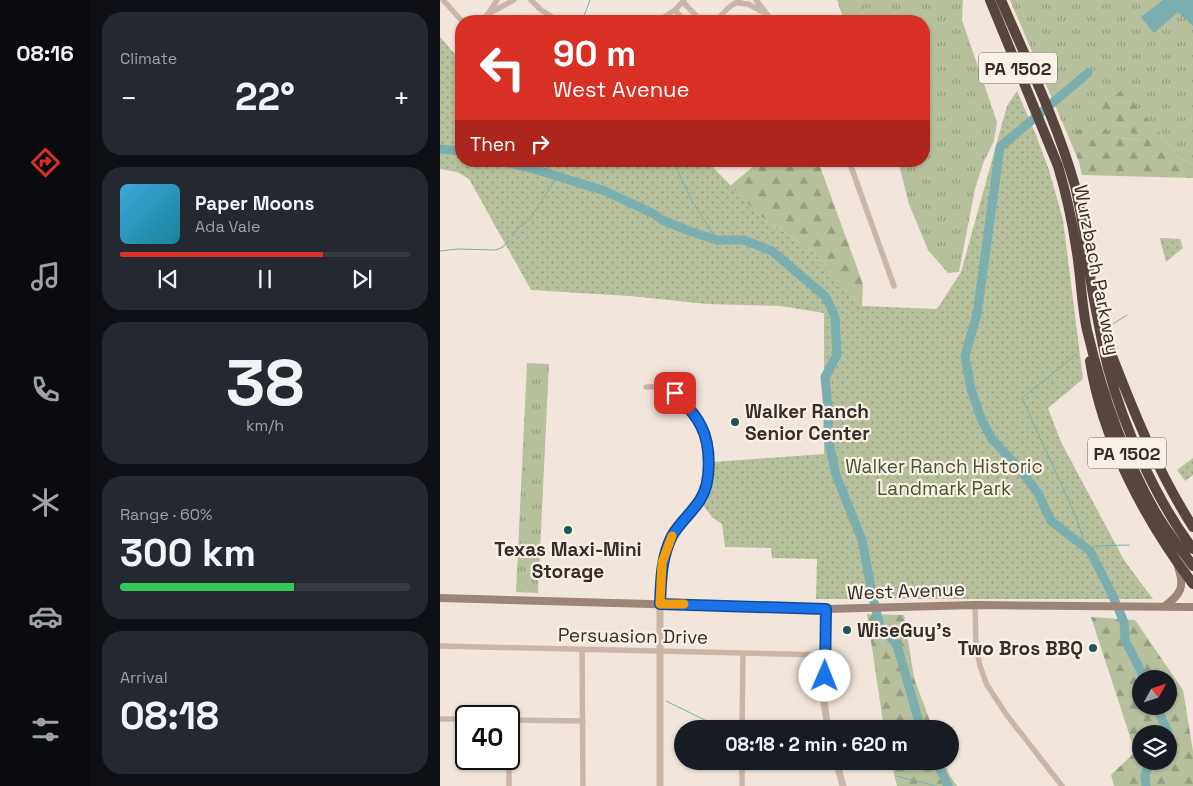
<!DOCTYPE html>
<meta charset="utf-8">
<style>
:root{--surface:#171b24;--page:#242831;--text:#f1f3f6;--muted:#9ea1a6;--line:#363941;--accent:#d93025}
body{margin:0;font-family:"Space Grotesk",sans-serif;background:var(--page);color:var(--text);height:100vh;display:flex;flex-direction:column;font-size:19px;white-space:nowrap}
*{box-sizing:border-box;margin:0}
p{font-size:16px;color:var(--muted)}
.icon{flex:none;width:28px;height:28px;fill:none;stroke:currentColor;stroke-width:2;stroke-linecap:round;stroke-linejoin:round}
.map{position:relative;flex:1;overflow:hidden}
.sheet{display:flex;flex-direction:column;gap:12px;padding:12px;background:#0d0f14;width:350px}
.sheet>*{flex:none}
.hud{position:absolute;left:15px;top:15px;width:475px;height:152px;border-radius:20px;box-shadow:0 1px 4px #0004;background:#d93025;color:#fff;overflow:hidden}
.needle{width:32px;rotate:50deg}
.fabs{position:absolute;left:692px;top:670px;display:grid;gap:10px}
.fabs a{display:grid;place-items:center;width:45px;height:45px;border-radius:50%;background:var(--surface);box-shadow:0 1px 4px #0004;font-size:25px}
.speed{position:absolute;left:15px;top:705px;display:flex;gap:10px;font-size:25px;font-weight:700;text-align:center}
.speed>*{display:grid;place-content:center;width:65px;height:65px;border-radius:50%;background:var(--surface);box-shadow:0 1px 4px #0004;line-height:1}
.speed .limit{border:2px solid #111;border-radius:8px;background:#fff;color:#111}
.pin{position:absolute;display:grid;place-items:center;width:42px;height:42px;color:#fff;margin:-21px;border-radius:10px;box-shadow:0 2px 8px #0006}
.me{position:absolute;width:55px;margin:-28px;rotate:1deg;stroke-linejoin:round;filter:drop-shadow(0 0 4px #0008)}
.turn{display:flex;align-items:center;gap:18px;height:105px;padding:0 15px;font-size:22px}
.turn .icon{width:65px;height:65px;stroke-width:2.5}
.turn b{display:block;font-size:35px;line-height:42px}
.then{display:flex;align-items:center;height:48px;padding:0 15px;background:#0003;gap:10px;font-size:19px}
.big{font-size:38px;font-weight:800;line-height:1.1}
.sheet .tile{flex:1;display:flex;flex-direction:column;justify-content:center;gap:8px;min-width:0;padding:0 18px;border-radius:20px;background:var(--page)}
.sheet .dial{align-items:center;gap:0}
.dial b{font-size:65px;line-height:1}
.song{display:flex;align-items:center;gap:15px}
.cover{width:60px;height:60px;border-radius:8px;background:linear-gradient(135deg,hsl(200 70% 55%),hsl(190 70% 35%))}
.played{height:5px;border-radius:2px;background:linear-gradient(90deg,var(--accent) 70%,var(--line) 70%)}
.keys{display:flex;justify-content:space-around;direction:ltr}
.heat{display:flex;justify-content:space-between;align-items:center;font-size:28px;direction:ltr}
.charge{height:8px;border-radius:4px;background:linear-gradient(90deg,#34c759 60%,var(--line) 0)}
.trip{position:absolute;left:234px;top:720px;width:285px;height:50px;border-radius:25px;background:var(--surface);box-shadow:0 1px 4px #0004;font-weight:800;line-height:50px;text-align:center}
main{display:flex;flex:1;min-height:0}
.menu{display:flex;flex-direction:column;width:90px;justify-content:space-around;align-items:center;background:#090b0e;color:var(--muted)}
.menu .icon{width:35px;height:35px}
.menu .on{color:var(--accent)}
.menu b{font-size:22px;color:var(--text)}
.map>svg:first-child{display:block}
.grass{fill:url(#grass-tufts)}
.forest{fill:url(#forest-firs);fill-rule:evenodd}
.park{fill:url(#park-dots)}
.water{fill:#7baeae}
.lines{fill:none;stroke-linecap:round;stroke-linejoin:round}
.stream{stroke:#7baeae;stroke-width:1}
.river{stroke:#7baeae;stroke-width:9}
.minor{stroke:#cab6a8;stroke-width:5.5}
.tertiary{stroke:#cab6a8;stroke-width:7}
.secondary{stroke:#9d8479;stroke-width:8}
.motorway{stroke:#57453f;stroke-width:10}
.route-casing{stroke:#114b97;stroke-width:12}
.route{stroke:#1a73e8;stroke-width:9}
.slow{stroke:#f59e0b;stroke-width:9}
.poi-dot{fill:#1e5657;stroke:#f9f1e8;stroke-width:2}
.labels{text-anchor:middle;dominant-baseline:central;stroke-width:4.5;stroke-linejoin:round;paint-order:stroke}
.shield{fill:#f9f1e8;stroke:#706762;stroke-width:1}
.shield-label{font-size:18px;font-weight:bold;fill:#362c28}
.street-label{font-size:19px;fill:#362c28;stroke:#f9f1e8}
.poi-label{font-size:19px;font-weight:bold;fill:#362c28;stroke:#f9f1e8;text-anchor:start}
.park-label{font-size:19px;fill:#48542c;stroke:#f9f1e8}
</style>
<main>
<nav class="menu">
<b>08:16</b>
<svg class="icon on" aria-label="directions" viewBox="0 0 24 24"><path d="M12 3l9 9-9 9-9-9zM9 14v-3h6M13 9l2 2-2 2"/></svg>
<svg class="icon" aria-label="music" viewBox="0 0 24 24"><path d="M9 18V5l10-2v13"/><circle cx="6" cy="18" r="3"/><circle cx="16" cy="16" r="3"/></svg>
<svg class="icon" aria-label="phone" viewBox="0 0 24 24"><path d="M5 4h4l2 5-3 2q2 4 5 5l2-3 5 2v4C11 20 4 13 5 4z"/></svg>
<svg class="icon" aria-label="climate" viewBox="0 0 24 24"><path d="M12 3v18M4 7l16 10M4 17L20 7"/></svg>
<svg class="icon" aria-label="car" viewBox="0 0 24 24"><path d="M5 17H2v-5l4-1 3-4h7l3 4 3 1v5h-3M9 17h6M6 11h13"/><circle cx="7" cy="17" r="2"/><circle cx="17" cy="17" r="2"/></svg>
<svg class="icon" aria-label="filters" viewBox="0 0 24 24"><path d="M4 7h16M4 17h16"/><circle cx="9" cy="7" r="2"/><circle cx="15" cy="17" r="2"/></svg>
</nav>
<section class="sheet">
<div class="tile"><p>Climate</p>
<div class="heat"><a>−</a><b class="big">22°</b><a>+</a></div>
</div>
<div class="tile">
<div class="song"><i class="cover"></i><div><b>Paper Moons</b><p>Ada Vale</p></div></div>
<div class="played"></div>
<div class="keys"><svg class="icon" aria-label="previous" viewBox="0 0 24 24"><path d="M18 5L8 12l10 7zM5 5v14"/></svg><svg class="icon" aria-label="pause" viewBox="0 0 24 24"><path d="M8 5v14M16 5v14"/></svg><svg class="icon" aria-label="next" viewBox="0 0 24 24"><path d="M6 5l10 7-10 7zM19 5v14"/></svg></div>
</div>
<div class="tile dial"><b>38</b><p>km/h</p></div>
<div class="tile"><p>Range · 60%</p><b class="big">300 km</b><div class="charge"></div></div>
<div class="tile"><p>Arrival</p><b class="big">08:18</b></div>
</section>
<div class="map">
<svg width="753" height="786" viewBox="0 0 753 786">
<defs>
<pattern id="grass-tufts" width="24" height="20" patternUnits="userSpaceOnUse" patternTransform="scale(1.25)"><rect width="24" height="20" fill="#b6c09c"/><path d="M3 7l-1-3M5 7V3M7 7l1-3M15 17l-1-3M17 17v-4M19 17l1-3" fill="none" stroke="#959c7f"/></pattern>
<pattern id="forest-firs" width="22" height="20" patternUnits="userSpaceOnUse" patternTransform="scale(1.25)"><rect width="22" height="20" fill="#b6c09c"/><path d="M5 1l3.5 6h-7zM16 11l3.5 6h-7z" fill="#959c7f"/></pattern>
<pattern id="park-dots" width="8" height="8" patternUnits="userSpaceOnUse" patternTransform="scale(1.25)"><rect width="8" height="8" fill="#b6c09c"/><path d="M2 2h.1M6 6h.1" fill="none" stroke="#959c7f" stroke-width="1.8" stroke-linecap="round"/></pattern>
</defs>
<rect width="100%" height="100%" fill="#f2e6dc"/>
<path class="grass" d="M 397,0 L 523,0 L 522,20 L 557,122 L 554,141 L 544,161 L 535,189 L 519,272 L 508,273 L 488,250 L 469,204 L 459,165 L 459,161 L 484,161 L 484,21 L 404,21 Z
M 570,0 L 753,0 L 753,165 L 738,157 L 719,132 L 664,113 L 702,140 L 680,138 L 650,122 L 629,138 Z
M 87,363 L 109,364 L 98,593 L 76,592 Z"/>
<path class="forest" d="M 664,90 L 685,93 L 719,132 L 738,157 L 753,165 L 753,178 L 642,175 L 639,162 L 629,138 L 650,121 L 680,138 L 701,140 L 664,113 L 657,96 Z
M 320,161 L 378,161 L 423,284 L 422,306 L 373,252 L 320,216 L 290,186 Z
M 427,614 L 464,615 L 474,678 L 493,729 L 444,729 Z
M 651,617 L 695,620 L 743,690 L 753,751 L 753,786 L 674,786 L 671,775 L 695,752 ZM 701,679 L 729,679 L 729,706 L 701,706 ZM 701,734 L 729,734 L 729,761 L 701,761 Z
M 451,761 L 504,761 L 510,776 L 517,786 L 457,786 Z"/>
<path class="park" d="M 0,37 L 21,61 L 21,161 L 267,161 L 320,216 L 373,252 L 422,306 L 497,309 L 521,272 L 567,106 L 577,91 L 594,130 L 609,170 L 623,220 L 643,379 L 608,408 L 621,442 L 684,560 L 713,599 L 376,599 L 377,559 L 332,558 L 331,548 L 285,547 L 282,524 L 273,518 L 262,504 L 272,478 L 273,462 L 384,454 L 384,313 L 340,306 L 267,304 L 190,296 L 91,290 L 29,179 L 17,172 L 0,169 Z
M 721,238 L 740,239 L 743,248 L 726,262 L 720,239 Z
M 753,458 L 753,475 L 745,481 L 737,470 Z"/>
<path class="water" d="M 723,0 L 753,0 L 753,26 L 738,12 L 714,33 L 701,17 Z"/>
<g class="lines">
<path class="stream" d="M 142,21 L 150,0
M 233,161 L 252,201 L 277,240
M 72,236 L 78,228 L 90,219 L 117,177
M 0,251 L 18,249 L 56,250 L 63,247 L 69,240
M 671,325 L 687,315
M 637,354 L 582,398 L 637,519 L 645,546
M 649,550 L 656,546 L 689,545
M 226,701 L 267,721 L 277,729
M 403,766 L 406,767
M 456,776 L 497,786"/>
<path class="river" d="M 648,73 L 560,147 L 537,314 L 525,356 L 531,389 L 542,421 L 552,439 L 578,467 L 598,493 L 611,521 L 650,551 L 671,592 L 684,622 L 685,640 L 705,679
M 0,149 L 21,151
M 61,161 L 94,169 L 165,191 L 214,214 L 222,220 L 249,231 L 277,240 L 304,240 L 332,251 L 386,297 L 395,317 L 397,355 L 385,377 L 388,409 L 388,438 L 396,475 L 422,540 L 433,598 L 440,626 L 457,645 L 481,729
M 716,706 L 728,732 L 727,734
M 496,761 L 508,786
M 706,786 L 705,775 L 710,761"/>
<path class="minor" d="M 3,0 L 22,21
M 91,0 L 101,10 L 119,21
M 316,0 L 332,21
M 243,2 L 261,21
M 297,3 L 308,4 L 325,13
M 235,10 L 245,21
M 48,14 L 57,0
M 40,21 L 48,14 L 74,0
M 218,21 L 235,10 L 244,0
M 276,21 L 288,8 L 300,0
M 409,161 L 454,286
M 206,387 C 225,385 233,391 246,405 C 266,426 272,454 267,483 C 264,505 242,518 232,537 C 221,558 221,581 220,604
M 535,605 L 536,647 L 540,666 L 547,685 L 566,714 L 622,786
M 0,646 L 386,655
M 142,649 L 143,786
M 0,719 L 26,719
M 69,720 L 143,721
M 69,720 L 69,786
M 302,729 L 303,654
M 302,786 L 302,761"/>
<path class="tertiary" d="M 386,609 L 384,702 L 388,729
M 396,761 L 403,786
M 220,786 L 220,604"/>
<path class="secondary" d="M 0,598 L 386,609 L 535,605 L 753,607
M 725,606 C 741,594 745,587 738,567"/>
<path class="motorway" d="M 550,0 L 618,166 C 626,193 632,220 636,247 C 641,274 641,303 647,330 C 662,393 684,457 716,513 C 727,532 741,549 753,566
M 561,0 C 587,61 617,122 635,186 C 645,225 647,266 655,305 C 659,326 663,348 668,368 C 684,428 716,500 753,549
M 669,348 C 693,410 717,471 753,527
M 650,361 C 662,440 705,520 753,584"/>
</g>
<g class="lines">
<g class="route-casing">
<path id="route" d="M 235,393 C 244,403 255,413 261,426 C 271,445 272,482 260,500 C 252,513 239,523 232,536 C 221,558 221,581 220,604 L 386,609 L 385,676"/>
</g>
<use href="#route" class="route"/>
<path class="slow" d="M 232,536 L 222,563 L 220,604 L 244,604"/>
</g>
<g class="poi-dot">
<circle cx="295" cy="422" r="5"/>
<circle cx="128" cy="530" r="5"/>
<circle cx="407" cy="630" r="5"/>
<circle cx="653" cy="648" r="5"/>
</g>
<g class="labels">
<g class="shield">
<rect x="539" y="52.5" width="78" height="31" rx="4"/>
<rect x="648" y="437.5" width="78" height="31" rx="4"/>
</g>
<g class="shield-label">
<text x="578" y="68">PA 1502</text>
<text x="687" y="453">PA 1502</text>
</g>
<g class="street-label">
<text transform="translate(657 270) rotate(79)">Wurzbach Parkway</text>
<text transform="translate(466 591) rotate(-2)">West Avenue</text>
<text transform="translate(193 636) rotate(1)">Persuasion Drive</text>
</g>
<g class="poi-label">
<text x="305" y="411">Walker Ranch<tspan x="305" dy="22">Senior Center</tspan></text>
<text x="128" y="549" text-anchor="middle">Texas Maxi-Mini<tspan x="128" dy="22">Storage</tspan></text>
<text x="417" y="630">WiseGuy's</text>
<text x="643" y="648" text-anchor="end">Two Bros BBQ</text>
</g>
<g class="park-label">
<text x="504" y="466">Walker Ranch Historic<tspan x="504" dy="22">Landmark Park</tspan></text>
</g>
</g>
</svg>
<div class="fabs">
<a><svg class="needle" viewBox="-14 -14 28 28"><path d="M0-13l5 13h-10z" fill="#e53935"/><path d="M0 13l5-13h-10z" fill="#9ea1a6"/></svg></a>
<a><svg class="icon" aria-label="layers" viewBox="0 0 24 24"><path d="M12 4l9 5-9 5-9-5zM3 14l9 5 9-5"/></svg></a>
</div>
<div class="speed"><div class="limit">40</div></div>
<div class="pin" style="left:235px;top:393px;background:#d93025"><svg class="icon" aria-label="arrive" viewBox="0 0 24 24"><path d="M6 21V4h12l-3 4 3 4H6"/></svg></div>
<svg class="me" style="left:385px;top:676px" viewBox="-20 -20 40 40"><circle r="19" fill="#fff"/><path d="M0-13L10 11 0 6-10 11z" fill="#1a73e8"/></svg>
<div class="trip">08:18 · 2 min · 620 m</div>
<div class="hud">
<div class="turn"><svg class="icon" aria-label="left" viewBox="0 0 24 24"><path d="M17 20v-9H6M10 6l-5 5 5 5"/></svg><div><b>90 m</b>West Avenue</div></div>
<div class="then">Then<svg class="icon" aria-label="right" viewBox="0 0 24 24"><path d="M7 20v-9h11M14 6l5 5-5 5"/></svg></div>
</div>
</div>
</main>
